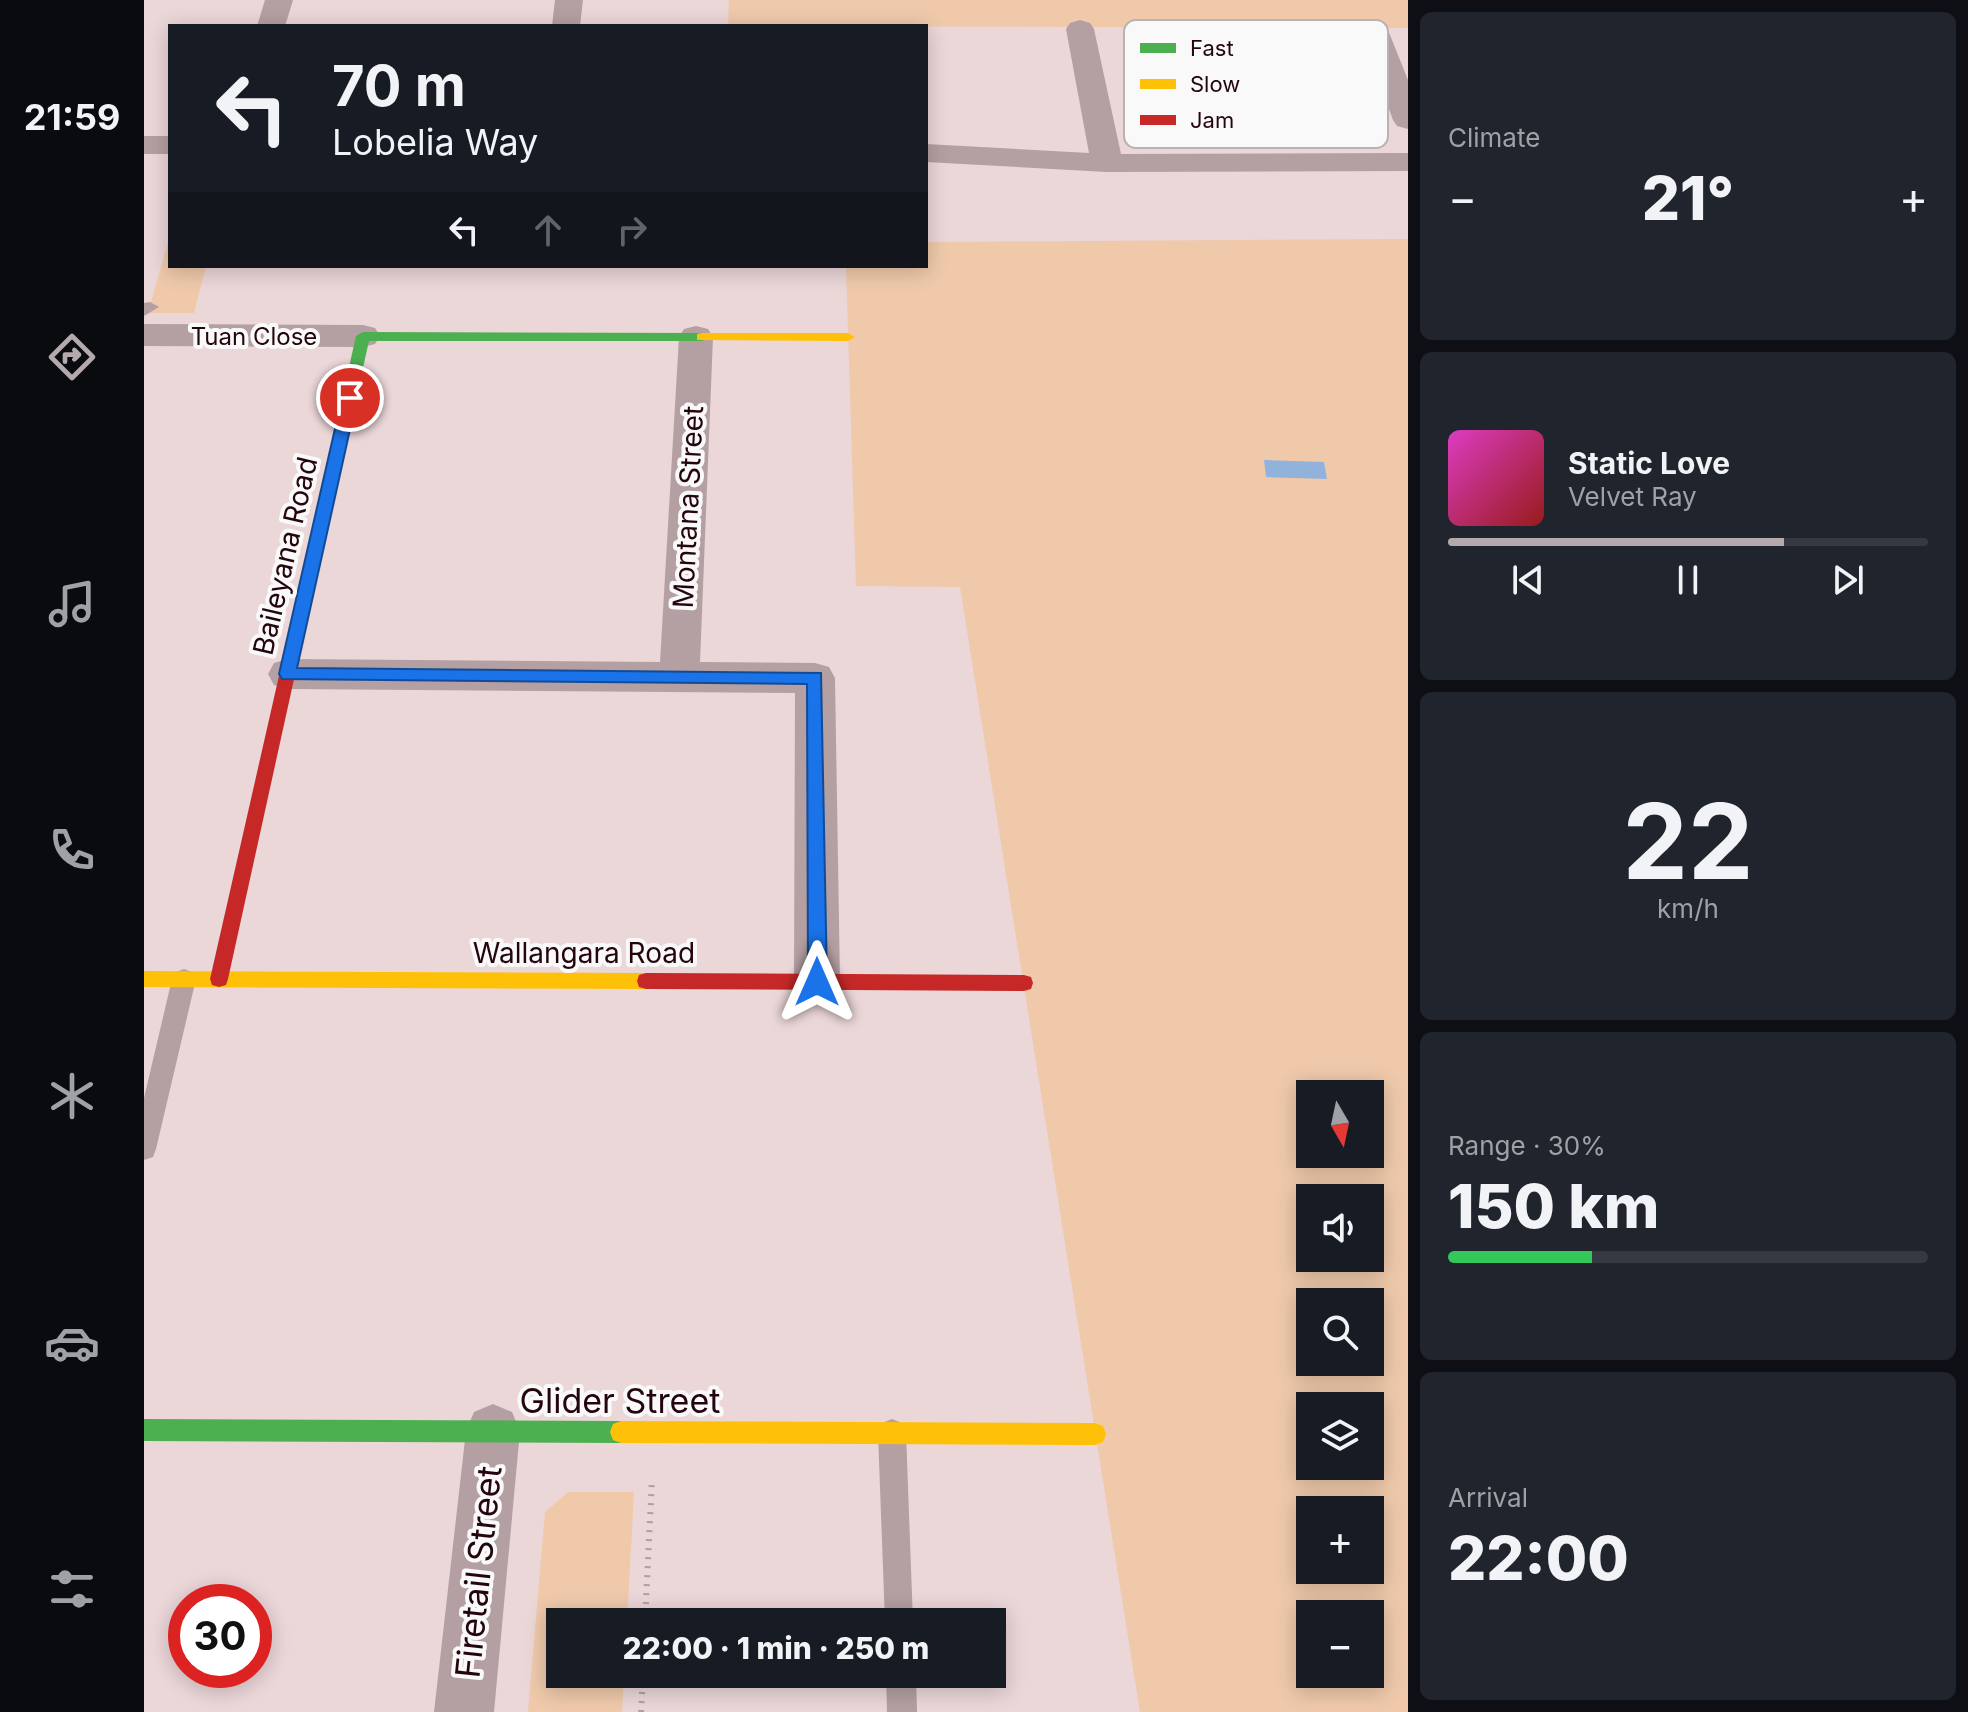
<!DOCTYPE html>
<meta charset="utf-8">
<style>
:root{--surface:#171b24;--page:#20242c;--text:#f1f3f6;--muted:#9ea1a6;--line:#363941;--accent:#b4a9ad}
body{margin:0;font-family:Inter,sans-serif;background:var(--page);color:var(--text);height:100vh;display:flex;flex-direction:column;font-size:30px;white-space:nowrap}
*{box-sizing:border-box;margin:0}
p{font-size:26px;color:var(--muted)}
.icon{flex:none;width:44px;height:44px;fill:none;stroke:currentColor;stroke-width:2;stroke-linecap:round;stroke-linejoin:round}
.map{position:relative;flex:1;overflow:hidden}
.drawer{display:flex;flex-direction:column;gap:12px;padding:12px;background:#0d0f14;width:560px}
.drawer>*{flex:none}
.banner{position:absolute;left:24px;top:24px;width:760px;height:244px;border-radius:0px;box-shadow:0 4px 20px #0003;background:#171b24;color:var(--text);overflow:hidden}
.needle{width:52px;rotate:171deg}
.fabs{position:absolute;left:1152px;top:1080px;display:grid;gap:16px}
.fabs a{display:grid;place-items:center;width:88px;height:88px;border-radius:0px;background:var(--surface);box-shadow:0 4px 20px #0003;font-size:40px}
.speed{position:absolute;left:24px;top:1584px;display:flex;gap:16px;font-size:40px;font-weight:700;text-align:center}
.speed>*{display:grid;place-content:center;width:104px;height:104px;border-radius:50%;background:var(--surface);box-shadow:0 4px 20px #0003;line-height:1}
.speed .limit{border:12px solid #d22;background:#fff;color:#111}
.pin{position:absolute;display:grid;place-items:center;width:68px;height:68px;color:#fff;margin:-34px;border:4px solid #fff;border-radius:50%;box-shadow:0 2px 8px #0007}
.me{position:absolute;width:88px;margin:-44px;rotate:0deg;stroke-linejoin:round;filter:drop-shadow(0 0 6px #0008)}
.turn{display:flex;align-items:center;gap:28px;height:168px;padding:0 32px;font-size:36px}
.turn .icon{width:104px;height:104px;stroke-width:2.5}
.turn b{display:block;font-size:56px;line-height:68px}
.lanes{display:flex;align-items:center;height:76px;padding:0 32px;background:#0003;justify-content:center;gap:40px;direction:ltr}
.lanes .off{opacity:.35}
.big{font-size:60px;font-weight:800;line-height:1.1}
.drawer .tile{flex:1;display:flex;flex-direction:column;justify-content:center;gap:12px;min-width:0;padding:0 28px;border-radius:12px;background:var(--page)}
.drawer .dial{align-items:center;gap:0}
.dial b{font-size:104px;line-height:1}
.song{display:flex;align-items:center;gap:24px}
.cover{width:96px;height:96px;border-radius:12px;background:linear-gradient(135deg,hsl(310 70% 55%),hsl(0 70% 35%))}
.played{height:8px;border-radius:4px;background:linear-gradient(90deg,var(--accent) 70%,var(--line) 70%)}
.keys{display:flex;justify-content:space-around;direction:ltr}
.heat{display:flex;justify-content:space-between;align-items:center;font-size:44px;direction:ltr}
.charge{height:12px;border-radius:6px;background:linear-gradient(90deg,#34c759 30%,var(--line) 0)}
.trip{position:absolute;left:402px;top:1608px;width:460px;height:80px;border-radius:0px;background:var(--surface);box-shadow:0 4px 20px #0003;font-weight:800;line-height:80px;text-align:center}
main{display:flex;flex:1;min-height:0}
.menu{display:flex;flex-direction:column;width:144px;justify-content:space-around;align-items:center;background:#090b0e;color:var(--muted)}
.menu .icon{width:56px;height:56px}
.menu .on{color:var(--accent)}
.menu b{font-size:36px;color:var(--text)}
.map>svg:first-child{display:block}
.green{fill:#efc9aa;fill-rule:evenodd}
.water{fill:#90b2db}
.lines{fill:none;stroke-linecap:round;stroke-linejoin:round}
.path{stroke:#b09ea1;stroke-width:6;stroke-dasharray:2 7;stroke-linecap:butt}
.lane{fill:#b49fa2;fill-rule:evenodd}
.street{fill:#b49fa2;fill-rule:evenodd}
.fast{fill:#4caf50;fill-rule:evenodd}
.slow{fill:#ffc107;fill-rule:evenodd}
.jam{fill:#c62828;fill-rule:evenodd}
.route{fill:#1a73e8;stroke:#114b97;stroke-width:2}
.labels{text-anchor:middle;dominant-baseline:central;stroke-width:8;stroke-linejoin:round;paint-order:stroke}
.far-street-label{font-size:24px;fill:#25050d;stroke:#f9f9f9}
.street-label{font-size:28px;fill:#25050d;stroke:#f9f9f9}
.near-street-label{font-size:34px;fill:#25050d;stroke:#f9f9f9}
.key{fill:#f9f9f9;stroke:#b9b0b2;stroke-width:2}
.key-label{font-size:22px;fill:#25050d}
</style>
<main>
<nav class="menu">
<b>21:59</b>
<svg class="icon on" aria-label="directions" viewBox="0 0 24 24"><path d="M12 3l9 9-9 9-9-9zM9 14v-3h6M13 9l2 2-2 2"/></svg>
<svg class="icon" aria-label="music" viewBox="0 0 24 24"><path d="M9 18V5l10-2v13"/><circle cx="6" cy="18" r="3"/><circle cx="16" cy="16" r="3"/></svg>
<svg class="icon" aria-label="phone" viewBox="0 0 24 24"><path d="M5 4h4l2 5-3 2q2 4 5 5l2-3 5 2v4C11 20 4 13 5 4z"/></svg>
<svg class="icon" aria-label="climate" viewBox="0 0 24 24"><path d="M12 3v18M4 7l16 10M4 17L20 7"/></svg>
<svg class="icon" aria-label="car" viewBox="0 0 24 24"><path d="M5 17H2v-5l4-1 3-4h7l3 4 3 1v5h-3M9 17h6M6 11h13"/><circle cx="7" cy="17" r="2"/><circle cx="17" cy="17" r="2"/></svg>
<svg class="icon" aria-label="filters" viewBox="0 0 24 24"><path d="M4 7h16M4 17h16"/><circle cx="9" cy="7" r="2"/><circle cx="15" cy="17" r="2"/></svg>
</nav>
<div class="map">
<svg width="1264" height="1712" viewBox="0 0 1264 1712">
<rect width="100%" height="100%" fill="#ebd6d8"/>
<path class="green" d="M 585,0 L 1264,0 L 1264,28 L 584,26 Z
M 26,235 L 26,266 L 62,266 L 50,313 L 4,313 Z
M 1264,239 L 1264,1712 L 996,1712 L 816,587 L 712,586 L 702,266 L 782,266 L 782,242 ZM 1166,1094 L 1226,1094 L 1226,1154 L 1166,1154 ZM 1166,1198 L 1226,1198 L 1226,1258 L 1166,1258 ZM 1166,1302 L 1226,1302 L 1226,1362 L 1166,1362 ZM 1166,1406 L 1226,1406 L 1226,1466 L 1166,1466 ZM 1166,1510 L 1226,1510 L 1226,1570 L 1166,1570 ZM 1166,1614 L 1226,1614 L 1226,1674 L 1166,1674 Z
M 424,1492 L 490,1492 L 483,1622 L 416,1622 L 416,1674 L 480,1674 L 478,1712 L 384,1712 L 401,1512 Z"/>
<path class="water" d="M 1120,460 L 1180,462 L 1183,479 L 1122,477 Z"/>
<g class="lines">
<path class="path" d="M 501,1622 L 508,1479
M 497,1712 L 499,1674"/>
<path class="lane" d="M 6,302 L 15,307 L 0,316 L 0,303 Z
M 40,969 L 48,972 L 52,979 L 12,1149 L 9,1157 L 0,1160 L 0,1098 L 28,979 L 32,972 Z
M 748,1419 L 758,1423 L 762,1433 L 769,1622 L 741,1622 L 734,1433 L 738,1423 Z
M 742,1674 L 772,1674 L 773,1712 L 743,1712 Z"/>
<path class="street" d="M 121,0 L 149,0 L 141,26 L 113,26 Z
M 411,0 L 439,0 L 436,26 L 408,26 Z
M 936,20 L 946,23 L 950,29 L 977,154 L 1264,153 L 1264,171 L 963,172 L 782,162 L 782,144 L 945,153 L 922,29 L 926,23 Z
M 1230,21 L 1240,24 L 1244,30 L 1264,80 L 1264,129 L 1253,126 L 1249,120 L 1216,30 L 1220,24 Z
M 0,136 L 26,136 L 26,154 L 0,154 Z
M 0,324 L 219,325 L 231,328 L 236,336 L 231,344 L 219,347 L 0,346 Z
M 552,326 L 564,329 L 569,337 L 556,662 L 671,663 L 685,667 L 691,678 L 696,982 L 689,996 L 673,1002 L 657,996 L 650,982 L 651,693 L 144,689 L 130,685 L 124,674 L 130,663 L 144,659 L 516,662 L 535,337 L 540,329 Z
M 349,1404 L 368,1412 L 376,1431 L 350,1712 L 290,1712 L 322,1431 L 330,1412 Z"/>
<path class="fast" d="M 219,332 L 558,333 L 565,337 L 558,341 L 225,341 L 202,443 L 195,448 L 188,443 L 212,336 Z
M 0,1419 L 477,1421 L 485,1424 L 488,1432 L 485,1440 L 477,1443 L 0,1441 Z"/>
<path class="slow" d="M 558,333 L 704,333 L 711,337 L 704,341 L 553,340 L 553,334 Z
M 0,971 L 502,973 L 509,975 L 511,981 L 509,987 L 502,989 L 0,987 Z
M 477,1421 L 951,1423 L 959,1426 L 962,1434 L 959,1442 L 951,1445 L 477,1443 L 469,1440 L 466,1432 L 469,1424 Z"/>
<path class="jam" d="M 195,438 L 202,443 L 84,979 L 82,985 L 75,987 L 68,985 L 66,979 L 188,443 Z
M 502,973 L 880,975 L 887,977 L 889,983 L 887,989 L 880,991 L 502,989 L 495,987 L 493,981 L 495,975 Z"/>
</g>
<path class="route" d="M 206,393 L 213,398 L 153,668 L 677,673 L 683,982 L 680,987 L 666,987 L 664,982 L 663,684 L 138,679 L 135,674 L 198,398 Z"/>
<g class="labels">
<g class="far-street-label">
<text x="110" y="336">Tuan Close</text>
</g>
<g class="street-label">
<text transform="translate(544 507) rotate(-87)">Montana Street</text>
<text transform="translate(141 556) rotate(-77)">Baileyana Road</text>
<text x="440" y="953">Wallangara Road</text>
</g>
<g class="near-street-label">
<text x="476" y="1400">Glider Street</text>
<text transform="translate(334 1572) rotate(-84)">Firetail Street</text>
</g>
</g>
<rect x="980" y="20" width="264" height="128" rx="12" class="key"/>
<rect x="996" y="43" width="36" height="10" fill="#4caf50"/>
<rect x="996" y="79" width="36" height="10" fill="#ffc107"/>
<rect x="996" y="115" width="36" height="10" fill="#c62828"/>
<g class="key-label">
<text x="1046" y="56">Fast</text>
<text x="1046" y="92">Slow</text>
<text x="1046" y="128">Jam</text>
</g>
</svg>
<div class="fabs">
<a><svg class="needle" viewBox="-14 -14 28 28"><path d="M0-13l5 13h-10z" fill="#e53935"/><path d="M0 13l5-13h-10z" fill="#9ea1a6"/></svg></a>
<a><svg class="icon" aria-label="sound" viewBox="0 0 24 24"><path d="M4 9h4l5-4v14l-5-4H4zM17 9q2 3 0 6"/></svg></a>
<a><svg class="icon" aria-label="search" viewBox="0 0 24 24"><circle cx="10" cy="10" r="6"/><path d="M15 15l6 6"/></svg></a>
<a><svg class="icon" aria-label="layers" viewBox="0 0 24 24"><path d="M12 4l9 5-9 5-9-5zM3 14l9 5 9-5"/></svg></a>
<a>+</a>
<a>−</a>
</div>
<div class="speed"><div class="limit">30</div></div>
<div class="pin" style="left:206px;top:398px;background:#d93025"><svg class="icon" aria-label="arrive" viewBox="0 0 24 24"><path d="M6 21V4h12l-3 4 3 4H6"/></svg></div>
<svg class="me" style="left:673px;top:982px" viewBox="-20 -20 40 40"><path d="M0-17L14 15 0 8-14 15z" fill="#1a73e8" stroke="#fff" stroke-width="4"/></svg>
<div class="trip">22:00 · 1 min · 250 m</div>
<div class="banner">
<div class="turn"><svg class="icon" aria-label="left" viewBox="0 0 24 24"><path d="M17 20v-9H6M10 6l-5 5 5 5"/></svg><div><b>70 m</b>Lobelia Way</div></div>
<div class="lanes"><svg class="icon" aria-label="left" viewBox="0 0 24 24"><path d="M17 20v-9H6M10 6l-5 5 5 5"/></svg><svg class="icon off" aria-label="ahead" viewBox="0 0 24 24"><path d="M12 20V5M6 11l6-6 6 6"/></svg><svg class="icon off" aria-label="right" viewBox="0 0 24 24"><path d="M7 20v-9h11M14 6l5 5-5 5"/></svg></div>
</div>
</div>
<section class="drawer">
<div class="tile"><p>Climate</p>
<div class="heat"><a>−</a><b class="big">21°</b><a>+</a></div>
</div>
<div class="tile">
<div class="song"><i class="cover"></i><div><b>Static Love</b><p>Velvet Ray</p></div></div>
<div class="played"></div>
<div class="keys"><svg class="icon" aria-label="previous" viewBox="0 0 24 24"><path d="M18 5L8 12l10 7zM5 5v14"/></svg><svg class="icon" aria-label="pause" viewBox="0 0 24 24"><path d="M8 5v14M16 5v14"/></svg><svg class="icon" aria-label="next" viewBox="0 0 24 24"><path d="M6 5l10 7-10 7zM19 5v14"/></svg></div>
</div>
<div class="tile dial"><b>22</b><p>km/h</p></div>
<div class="tile"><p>Range · 30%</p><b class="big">150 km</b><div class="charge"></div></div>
<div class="tile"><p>Arrival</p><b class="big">22:00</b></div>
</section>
</main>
